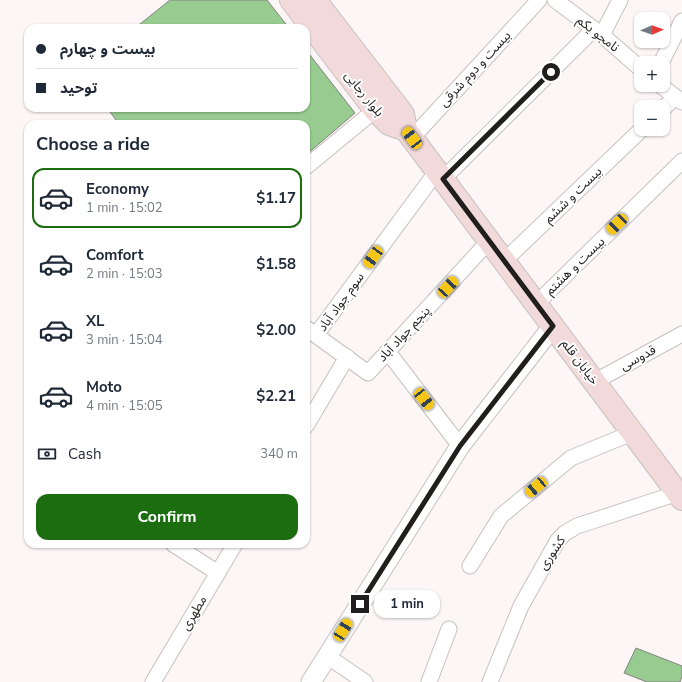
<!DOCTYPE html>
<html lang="en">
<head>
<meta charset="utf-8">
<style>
  :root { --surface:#fff; --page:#f2f2f3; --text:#1f2937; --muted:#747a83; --line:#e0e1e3; --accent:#1c6c10 }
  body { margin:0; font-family:"Nunito Sans","Noto Sans Arabic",sans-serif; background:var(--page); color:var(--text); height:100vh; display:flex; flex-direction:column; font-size:15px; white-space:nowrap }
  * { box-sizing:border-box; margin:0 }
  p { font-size:13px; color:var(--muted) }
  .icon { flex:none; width:22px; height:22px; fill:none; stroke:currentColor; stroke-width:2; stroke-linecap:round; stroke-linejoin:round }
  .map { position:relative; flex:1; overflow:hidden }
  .panel { position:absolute; left:24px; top:120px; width:286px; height:428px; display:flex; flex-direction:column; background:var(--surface); border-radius:12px; box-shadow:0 1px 3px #0004 }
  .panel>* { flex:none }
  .top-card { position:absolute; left:24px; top:24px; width:286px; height:88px; border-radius:12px; box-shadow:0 1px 3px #0004; display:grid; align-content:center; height:88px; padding:0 12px; background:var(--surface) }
  .needle { width:26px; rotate:88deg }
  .tools { position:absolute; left:634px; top:12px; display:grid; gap:8px }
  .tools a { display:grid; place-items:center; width:36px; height:36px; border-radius:8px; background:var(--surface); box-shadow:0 1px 3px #0004; font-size:20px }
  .end { position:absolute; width:18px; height:18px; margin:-9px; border:5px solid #211e1e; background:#fff; box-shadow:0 0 0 2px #fff }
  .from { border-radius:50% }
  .bubble { position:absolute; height:28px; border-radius:12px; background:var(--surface); box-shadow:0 1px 3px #0004; font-size:13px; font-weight:700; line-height:28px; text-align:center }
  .car { position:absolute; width:12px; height:24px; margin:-12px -6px; border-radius:5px; box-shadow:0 0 3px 1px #0007; background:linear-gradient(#f5c518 24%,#345 0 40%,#f5c518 0 76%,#345 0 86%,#f5c518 0) }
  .top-card b { display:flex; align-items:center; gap:14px; height:38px; font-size:15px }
  .top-card b+b { border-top:1px solid var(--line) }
  .top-card i { width:10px; height:10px; background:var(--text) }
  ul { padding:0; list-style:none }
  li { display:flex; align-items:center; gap:12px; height:60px; margin:0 8px 6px; padding:0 4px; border:2px solid transparent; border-radius:12px }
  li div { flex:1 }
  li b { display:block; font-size:15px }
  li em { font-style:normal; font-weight:700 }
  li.current { border-color:var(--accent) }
  li>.icon { width:36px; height:36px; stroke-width:1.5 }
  h2 { padding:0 12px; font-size:18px; line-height:48px }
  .pay { display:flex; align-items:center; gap:10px; height:44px; padding:0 12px; font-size:15px }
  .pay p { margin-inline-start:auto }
  .cta { display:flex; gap:8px; margin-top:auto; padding:8px 12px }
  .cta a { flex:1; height:46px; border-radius:12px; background:var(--accent); color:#fff; font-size:16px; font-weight:700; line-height:46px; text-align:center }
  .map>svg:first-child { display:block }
  .building { fill:#98cb90; stroke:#818581 }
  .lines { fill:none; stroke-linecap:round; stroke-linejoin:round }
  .minor-casing { stroke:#c7c1c0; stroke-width:17 }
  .tertiary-casing { stroke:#c7c1c0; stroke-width:21 }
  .secondary-casing { stroke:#c7c1c0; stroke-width:24 }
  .minor { stroke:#fff; stroke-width:15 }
  .tertiary { stroke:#fff; stroke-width:19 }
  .secondary { stroke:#f2dada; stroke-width:22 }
  .route { stroke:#211e1e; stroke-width:5 }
  .labels { text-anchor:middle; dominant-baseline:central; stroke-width:4; stroke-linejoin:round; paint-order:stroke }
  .street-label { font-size:13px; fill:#211e1e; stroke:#fff }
</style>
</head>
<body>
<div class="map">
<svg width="682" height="682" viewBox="0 0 682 682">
  <rect width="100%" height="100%" fill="#fdf6f6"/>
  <!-- building -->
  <g class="building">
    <path d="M170,0H267L289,28H135Z"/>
    <path d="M306,50L355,113L306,155V124H119L107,108H306Z"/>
    <path d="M636,648L682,666V676L680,682H647L624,673Z"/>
  </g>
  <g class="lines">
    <defs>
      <g id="minor">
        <path d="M555,0L602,35L641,69"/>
        <path d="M602,35L620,0"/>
        <path d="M661,63L682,21"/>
        <path d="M660,85L682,102"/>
        <path d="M663,109L675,97"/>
        <path d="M412,138L539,0"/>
        <path d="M306,167L375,110"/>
        <path d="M443,179L594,29"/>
        <path d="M504,261L642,129"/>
        <path d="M536,304L682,161"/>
        <path d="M306,328L368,373L489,241"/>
        <path d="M316,335L437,171"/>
        <path d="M388,352L460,446"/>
        <path d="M594,382L682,334"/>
        <path d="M306,426L347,357"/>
        <path d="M173,544L218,573"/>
        <path d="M470,566L501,516L571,458L632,433"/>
        <path d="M327,656L365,682"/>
        <path d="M153,682L235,544"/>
        <path d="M429,682L449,629"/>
        <path d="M490,682L521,606L558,540L565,533L577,526L678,493L682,491"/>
      </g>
      <path id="tertiary" d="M311,682L460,446L553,326"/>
      <g id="secondary">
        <path d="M291,0L375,110L389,124L406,130"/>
        <path d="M315,0L403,114L406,130L682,499"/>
      </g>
    </defs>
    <!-- minor casing -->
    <use href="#minor" class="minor-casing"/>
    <!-- tertiary casing -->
    <use href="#tertiary" class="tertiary-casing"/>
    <!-- secondary casing -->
    <use href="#secondary" class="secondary-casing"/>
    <!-- minor -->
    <use href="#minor" class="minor"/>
    <!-- tertiary -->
    <use href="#tertiary" class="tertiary"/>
    <!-- secondary -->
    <use href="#secondary" class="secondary"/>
  </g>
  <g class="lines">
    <!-- route -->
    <path class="route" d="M360,604L460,446L553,326L443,179L551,72"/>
  </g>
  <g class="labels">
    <!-- street labels -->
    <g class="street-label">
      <text transform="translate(598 34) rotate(38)">نامجو یکم</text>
      <text transform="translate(475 69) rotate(-47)">بیست و دوم شرقی</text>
      <text transform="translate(364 94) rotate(51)">بلوار رجایی</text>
      <text transform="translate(573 195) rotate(-44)">بیست و ششم</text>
      <text transform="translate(575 266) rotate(-44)">بیست و هشتم</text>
      <text transform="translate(341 302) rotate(-54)">سوم جواد آباد</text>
      <text transform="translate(404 334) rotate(-47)">پنجم جواد آباد</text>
      <text transform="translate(638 358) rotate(-28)">قدوسی</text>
      <text transform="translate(580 362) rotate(53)">خیابان قلم</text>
      <text transform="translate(552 553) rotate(-56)">کشوری</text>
      <text transform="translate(194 613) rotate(-59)">مطهری</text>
    </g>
  </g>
</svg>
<div class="tools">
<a><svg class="needle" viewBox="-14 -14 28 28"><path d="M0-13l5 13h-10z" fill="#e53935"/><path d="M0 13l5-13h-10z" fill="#747a83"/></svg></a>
<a>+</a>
<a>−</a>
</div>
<i class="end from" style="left:551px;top:72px"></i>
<i class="end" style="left:360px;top:604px"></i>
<div class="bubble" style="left:374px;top:590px;width:66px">1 min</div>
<i class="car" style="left:412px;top:138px;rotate:323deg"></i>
<i class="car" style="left:617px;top:224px;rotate:226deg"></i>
<i class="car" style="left:373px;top:257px;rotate:216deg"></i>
<i class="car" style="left:448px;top:287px;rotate:43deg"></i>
<i class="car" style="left:424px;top:399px;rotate:142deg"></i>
<i class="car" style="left:536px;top:487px;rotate:230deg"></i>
<i class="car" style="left:343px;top:630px;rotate:32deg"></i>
<div class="top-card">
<b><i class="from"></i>بیست و چهارم</b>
<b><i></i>توحید</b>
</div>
<section class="panel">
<h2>Choose a ride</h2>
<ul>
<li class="current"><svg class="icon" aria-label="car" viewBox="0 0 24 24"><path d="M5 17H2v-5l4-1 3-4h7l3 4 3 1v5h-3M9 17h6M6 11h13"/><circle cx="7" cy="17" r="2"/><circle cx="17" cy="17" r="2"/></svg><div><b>Economy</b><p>1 min · 15:02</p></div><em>$1.17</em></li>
<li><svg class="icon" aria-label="car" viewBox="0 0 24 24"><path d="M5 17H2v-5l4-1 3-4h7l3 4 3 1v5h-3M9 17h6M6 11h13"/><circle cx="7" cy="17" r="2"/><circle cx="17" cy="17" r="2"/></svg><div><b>Comfort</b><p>2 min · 15:03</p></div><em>$1.58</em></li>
<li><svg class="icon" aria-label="car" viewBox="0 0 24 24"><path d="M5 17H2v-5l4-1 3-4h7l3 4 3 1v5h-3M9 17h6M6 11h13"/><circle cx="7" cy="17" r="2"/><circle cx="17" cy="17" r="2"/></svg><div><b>XL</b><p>3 min · 15:04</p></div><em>$2.00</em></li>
<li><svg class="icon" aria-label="car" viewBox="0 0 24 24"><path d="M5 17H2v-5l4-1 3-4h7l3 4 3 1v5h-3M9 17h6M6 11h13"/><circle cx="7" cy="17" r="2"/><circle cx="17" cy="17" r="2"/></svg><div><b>Moto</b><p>4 min · 15:05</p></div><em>$2.21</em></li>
</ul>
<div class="pay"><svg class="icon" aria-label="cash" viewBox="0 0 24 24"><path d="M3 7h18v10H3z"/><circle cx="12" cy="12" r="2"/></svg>Cash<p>340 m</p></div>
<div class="cta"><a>Confirm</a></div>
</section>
</div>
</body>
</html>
